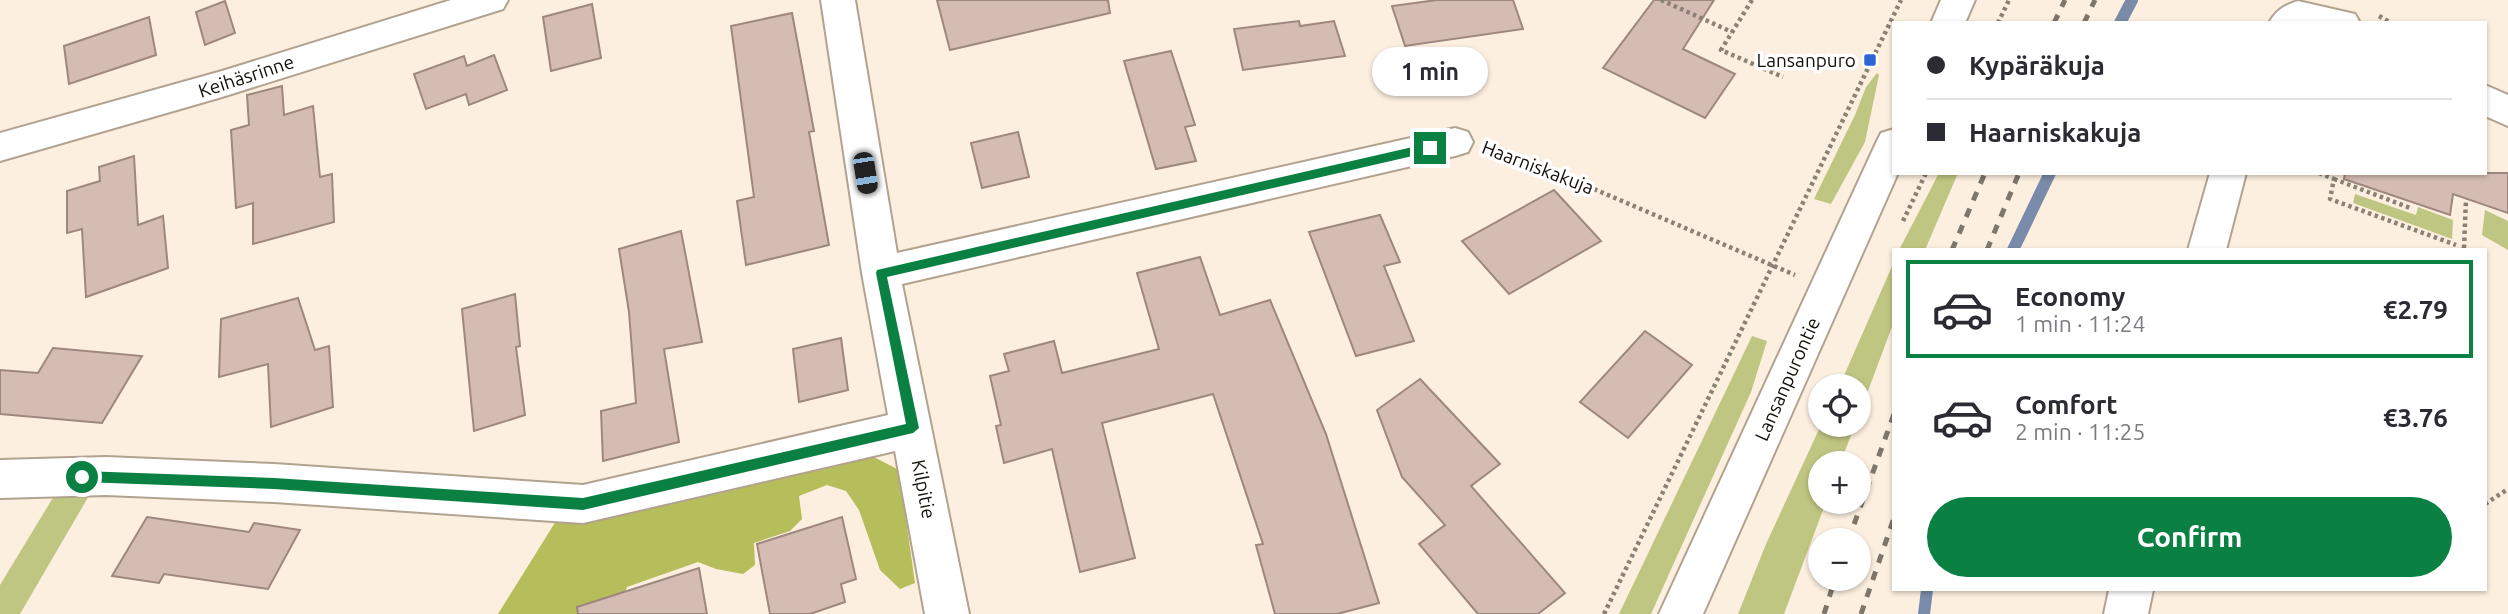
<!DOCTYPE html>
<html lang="en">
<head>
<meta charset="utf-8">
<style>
  :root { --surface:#fff; --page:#f7f7f7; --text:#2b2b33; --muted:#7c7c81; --line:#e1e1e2; --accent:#0b8043 }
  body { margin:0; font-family:Ubuntu,sans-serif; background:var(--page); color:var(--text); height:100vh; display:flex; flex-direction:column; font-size:26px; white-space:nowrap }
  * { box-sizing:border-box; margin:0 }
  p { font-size:23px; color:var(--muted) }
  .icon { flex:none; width:38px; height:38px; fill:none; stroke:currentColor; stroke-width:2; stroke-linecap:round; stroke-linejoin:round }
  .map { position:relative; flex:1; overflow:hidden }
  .side { position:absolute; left:1892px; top:248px; width:595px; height:343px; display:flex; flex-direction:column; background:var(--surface); border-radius:0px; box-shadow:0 2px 5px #0004 }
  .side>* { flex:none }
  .top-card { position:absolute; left:1892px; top:21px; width:595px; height:154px; border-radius:0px; box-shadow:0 2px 5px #0004; display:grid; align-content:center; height:154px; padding:0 35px; background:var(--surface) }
  .controls { position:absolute; left:1808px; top:374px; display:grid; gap:14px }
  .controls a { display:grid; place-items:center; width:63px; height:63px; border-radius:50%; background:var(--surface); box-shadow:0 2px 5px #0004; font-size:35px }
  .end { position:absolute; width:32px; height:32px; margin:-16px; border:9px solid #0b8043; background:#fff; box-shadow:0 0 0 4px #fff }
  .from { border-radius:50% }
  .bubble { position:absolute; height:49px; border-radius:24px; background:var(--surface); box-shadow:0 2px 5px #0004; font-size:23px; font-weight:600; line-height:49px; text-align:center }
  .car { position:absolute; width:21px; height:42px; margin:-21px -10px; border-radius:9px; box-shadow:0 0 5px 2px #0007; background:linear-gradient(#222 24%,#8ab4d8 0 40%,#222 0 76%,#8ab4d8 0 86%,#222 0) }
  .top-card b { display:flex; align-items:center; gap:24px; height:66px; font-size:26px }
  .top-card b+b { border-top:2px solid var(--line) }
  .top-card i { width:18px; height:18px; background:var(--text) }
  ul { padding:12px 0 0; list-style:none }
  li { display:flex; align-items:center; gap:21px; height:98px; margin:0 14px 10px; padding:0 21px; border:4px solid transparent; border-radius:0px }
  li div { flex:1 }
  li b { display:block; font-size:26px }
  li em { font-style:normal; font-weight:600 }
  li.selected { border-color:var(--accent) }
  li>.icon { width:63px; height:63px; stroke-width:1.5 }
  .cta { display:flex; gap:14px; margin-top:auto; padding:14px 35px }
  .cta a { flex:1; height:80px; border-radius:42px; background:var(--accent); color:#fff; font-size:28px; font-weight:600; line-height:80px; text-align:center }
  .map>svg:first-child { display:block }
  .green { fill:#bfc681 }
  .forest { fill:#b6bd5b }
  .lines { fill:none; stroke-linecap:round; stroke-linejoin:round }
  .stream { stroke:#7a8baa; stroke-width:12 }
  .building { fill:#d5bcb3; stroke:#9e877e; stroke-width:2 }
  .minor-casing { stroke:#b2a290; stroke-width:4 }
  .path { stroke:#8b8176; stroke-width:4.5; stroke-dasharray:3.5 3.5; stroke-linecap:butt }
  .minor { fill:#fff; fill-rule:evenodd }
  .rail { stroke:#7e756b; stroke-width:5; stroke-dasharray:9 9; stroke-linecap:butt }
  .route { fill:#0b8043 }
  .poi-dot { fill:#2d66d4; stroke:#fff; stroke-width:2.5 }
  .labels { text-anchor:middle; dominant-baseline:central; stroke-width:7; stroke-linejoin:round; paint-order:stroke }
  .poi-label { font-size:19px; fill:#140e08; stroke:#fff; text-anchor:end }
  .street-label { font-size:19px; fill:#140e08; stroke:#fff }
</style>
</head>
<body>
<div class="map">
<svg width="2508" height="614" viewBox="0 0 2508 614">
  <rect width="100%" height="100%" fill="#fcefdf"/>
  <!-- green -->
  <g class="green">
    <path d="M1877,73L1879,75L1865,142L1831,204L1814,199L1855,115L1866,87Z"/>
    <path d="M1939,173H1958L1925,250H1899Z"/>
    <path d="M2355,194L2416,215L2418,207L2453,220L2452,239L2353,203Z"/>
    <path d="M2485,210L2508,221V250L2482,235Z"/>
    <path d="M1893,264V324L1859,415L1858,387H1839Z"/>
    <path d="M1752,336L1767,341L1751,392L1651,614H1619Z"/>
    <path d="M1821,425H1855L1840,464H1820V502H1826L1784,614H1738L1766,544Z"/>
    <path d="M90,494L20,614H0V585L54,496Z"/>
  </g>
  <!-- forest -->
  <path class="forest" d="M868,454L899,470L915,583L900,589L880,570L859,510L846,491L827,485L799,496L802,519L790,531L754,543L755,565L743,574L716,569L698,562L627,587L618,614H498L556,521Z"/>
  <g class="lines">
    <!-- stream -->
    <g class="stream">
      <path d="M2120,23L2132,0"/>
      <path d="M2013,250L2050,173"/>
      <path d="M1924,614L1927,590"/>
    </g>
  </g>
  <!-- building -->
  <g class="building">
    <path d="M937,0H1108L1110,13L950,50Z"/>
    <path d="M1437,0H1513L1523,29L1405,46L1392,6Z"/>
    <path d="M1654,0H1714L1683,49L1735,74L1705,118L1603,68Z"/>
    <path d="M225,1L235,33L205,45L196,12Z"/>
    <path d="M592,4L601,58L551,71L543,17Z"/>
    <path d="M792,13L814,131L809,132L829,245L746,265L737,201L754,197L731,26Z"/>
    <path d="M149,17L156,55L69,84L64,46Z"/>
    <path d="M1299,21L1300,26L1334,21L1345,56L1243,70L1234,29Z"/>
    <path d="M1171,51L1195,125L1185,127L1196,161L1156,169L1124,61Z"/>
    <path d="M494,55L507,90L469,105L466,94L426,109L414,74L464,56L467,66Z"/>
    <path d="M282,86L284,115L313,106L320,177L332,174L334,222L253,244V203L236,208L231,130L249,125L247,95Z"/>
    <path d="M1018,132L1029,177L982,188L971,143Z"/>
    <path d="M134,156L138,225L163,216L168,268L86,297L82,229L67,233V191L100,181L99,167Z"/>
    <path d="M2345,173H2508V213L2453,194L2450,215L2344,179Z"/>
    <path d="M1554,190L1601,241L1509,294L1462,241Z"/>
    <path d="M1380,215L1400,262L1384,266L1414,341L1356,356L1309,232Z"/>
    <path d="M681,231L702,342L664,349L679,442L603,461L601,411L636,403L629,312L619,249Z"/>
    <path d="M1200,257L1220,315L1270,300L1326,434L1379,603L1337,614H1275L1256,545L1263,544L1213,394L1102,423L1135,558L1080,572L1052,449L1004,463L996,426L1001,425L990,376L1009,371L1004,354L1054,341L1062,373L1159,349L1137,273Z"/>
    <path d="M515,294L520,346L516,347L525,415L474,431L462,309Z"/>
    <path d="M298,298L315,350L329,346L333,407L271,427L268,364L219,377L221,319Z"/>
    <path d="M1645,331L1692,365L1628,438L1580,402Z"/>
    <path d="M841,338L848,390L799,402L793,349Z"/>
    <path d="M53,348L142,356L102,423L0,414V370L38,373Z"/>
    <path d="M1420,379L1500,464L1471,486L1565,593L1538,614H1478L1419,544L1445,525L1402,477L1377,410Z"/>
    <path d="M147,517L249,532L254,523L300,530L268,589L164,574L159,583L112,576Z"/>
    <path d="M842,517L856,579L841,584L845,602L810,614H770L757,544Z"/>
    <path d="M699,568L707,614H578L577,607Z"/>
  </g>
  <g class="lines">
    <defs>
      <g id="minor">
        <path d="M451,0H508L503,9L222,97L0,161V133L222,71Z"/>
        <path d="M821,0H855L897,253L1455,128L1468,132L1473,142L1468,152L1455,156L902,284L969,614H925L895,451L583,523L274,502L106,495L0,498V460L106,457L274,464L583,485L888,415L862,273Z"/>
        <path d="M1941,0H1975L1965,23H1931Z"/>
        <path d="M2298,1L2355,14L2360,23H2269C2276,10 2285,5 2298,1Z"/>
        <path d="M2485,85L2508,95V126L2485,116Z"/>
        <path d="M1894,129V173H1898L1703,614H1659L1876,143L1881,133Z"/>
        <path d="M2210,173H2246L2226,250H2188Z"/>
        <path d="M2109,590H2153L2148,614H2104Z"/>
      </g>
    </defs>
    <!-- minor casing -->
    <use href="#minor" class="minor-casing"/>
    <!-- path -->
    <g class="path">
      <path d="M1661,0L1732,32"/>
      <path d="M1752,0L1721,50L1783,77"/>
      <path d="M2379,16L2391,23"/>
      <path d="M1998,23L2009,0"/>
      <path d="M1491,145L1795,275"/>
      <path d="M2319,173L2334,179L2330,199L2456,245"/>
      <path d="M2334,179L2410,208"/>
      <path d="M1903,221L1926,173"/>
      <path d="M2464,248L2466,199"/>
      <path d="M2485,504L2508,489"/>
      <path d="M1604,614L1901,0"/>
    </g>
    <!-- minor -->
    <use href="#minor" class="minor"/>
    <!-- rail -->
    <g class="rail">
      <path d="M2054,23L2065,0"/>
      <path d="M2084,23L2095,0"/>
      <path d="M1952,250L1985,173"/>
      <path d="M1987,250L2019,173"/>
      <path d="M1848,541L1894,414"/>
      <path d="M1824,614L1835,579"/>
      <path d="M1861,614L1894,518"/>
    </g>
  </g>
  <!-- route -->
  <path class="route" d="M1430,143L1435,148L1430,152L887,277L919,428L913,433L583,510L274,489L82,482L76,477L82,471L274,478L583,498L906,424L876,273L877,270Z"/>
  <!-- markers -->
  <rect class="poi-dot" x="1863" y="53" width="14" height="14" rx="3.5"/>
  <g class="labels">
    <!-- poi labels -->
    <g class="poi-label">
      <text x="1856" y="60">Lansanpuro</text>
    </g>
    <!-- street labels -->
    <g class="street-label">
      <text transform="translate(246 76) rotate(-18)">Keihäsrinne</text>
      <text transform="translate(1538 167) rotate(21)">Haarniskakuja</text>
      <text transform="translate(1787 379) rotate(-66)">Lansanpurontie</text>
      <text transform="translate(924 489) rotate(79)">Kilpitie</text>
    </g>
  </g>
</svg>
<div class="controls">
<a><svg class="icon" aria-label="locate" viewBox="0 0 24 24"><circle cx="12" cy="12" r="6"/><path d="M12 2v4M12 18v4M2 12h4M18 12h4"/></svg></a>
<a>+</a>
<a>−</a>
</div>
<i class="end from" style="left:82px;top:477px"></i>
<i class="end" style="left:1430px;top:148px"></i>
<div class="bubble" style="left:1372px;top:47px;width:116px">1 min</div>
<i class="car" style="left:865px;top:173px;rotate:171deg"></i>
<div class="top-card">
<b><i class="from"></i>Kypäräkuja</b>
<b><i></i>Haarniskakuja</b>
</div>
<section class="side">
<ul>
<li class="selected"><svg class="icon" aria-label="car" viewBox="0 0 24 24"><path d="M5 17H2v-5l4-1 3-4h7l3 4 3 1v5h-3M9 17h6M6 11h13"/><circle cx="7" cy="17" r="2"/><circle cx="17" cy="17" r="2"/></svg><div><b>Economy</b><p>1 min · 11:24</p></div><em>€2.79</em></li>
<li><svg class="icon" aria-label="car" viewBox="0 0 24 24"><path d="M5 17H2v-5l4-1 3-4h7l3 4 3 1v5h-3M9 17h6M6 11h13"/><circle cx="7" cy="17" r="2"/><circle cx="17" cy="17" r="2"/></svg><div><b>Comfort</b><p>2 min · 11:25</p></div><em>€3.76</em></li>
</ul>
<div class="cta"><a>Confirm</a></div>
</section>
</div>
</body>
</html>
